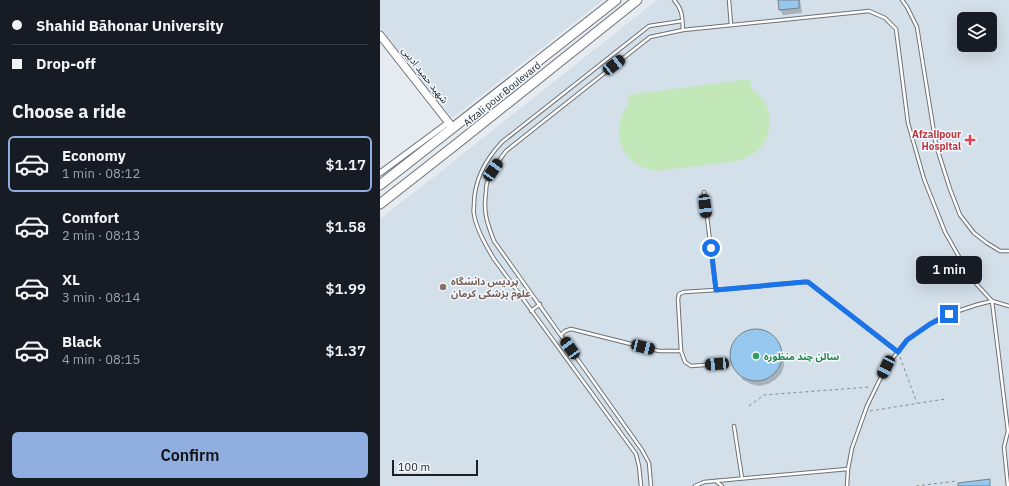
<!DOCTYPE html>
<html lang="en">
<head>
<meta charset="utf-8">
<style>
  :root { --surface:#171b24; --page:#242831; --text:#f1f3f6; --muted:#9ea1a6; --line:#363941; --accent:#91aee0 }
  body { margin:0; font-family:"IBM Plex Sans","Noto Sans Arabic",sans-serif; background:var(--page); color:var(--text); height:100vh; display:flex; flex-direction:column; font-size:15px; white-space:nowrap }
  * { box-sizing:border-box; margin:0 }
  p { font-size:13px; color:var(--muted) }
  .icon { flex:none; width:22px; height:22px; fill:none; stroke:currentColor; stroke-width:2; stroke-linecap:round; stroke-linejoin:round }
  .map { position:relative; flex:1; overflow:hidden }
  .drawer { display:flex; flex-direction:column; background:var(--surface); width:380px }
  .drawer>* { flex:none }
  .guide { display:grid; align-content:center; height:88px; padding:0 12px; background:var(--surface) }
  .fabs { position:absolute; left:577px; top:12px; display:grid; gap:8px }
  .fabs a { display:grid; place-items:center; width:40px; height:40px; border-radius:6px; background:var(--surface); box-shadow:0 4px 16px #0002; font-size:20px }
  .scale { position:absolute; left:12px; bottom:10px; width:86px; box-sizing:border-box; padding-left:4px; border:2px solid #1e2021; border-top:0; font-size:11px; line-height:14px; white-space:nowrap; color:#1e2021; -webkit-text-stroke:3px #f2f8fd; paint-order:stroke }
  .end { position:absolute; width:18px; height:18px; margin:-9px; border:5px solid #1a73e8; background:#fff; box-shadow:0 0 0 2px #fff }
  .from { border-radius:50% }
  .bubble { position:absolute; height:28px; border-radius:6px; background:var(--surface); box-shadow:0 4px 16px #0002; font-size:13px; font-weight:600; line-height:28px; text-align:center }
  .car { position:absolute; width:12px; height:24px; margin:-12px -6px; border-radius:5px; box-shadow:0 0 3px 1px #0007; background:linear-gradient(#222 24%,#8ab4d8 0 40%,#222 0 76%,#8ab4d8 0 86%,#222 0) }
  .guide b { display:flex; align-items:center; gap:14px; height:38px; font-size:15px }
  .guide b+b { border-top:1px solid var(--line) }
  .guide i { width:10px; height:10px; background:var(--text) }
  ul { padding:0; list-style:none }
  li { display:flex; align-items:center; gap:12px; height:56px; margin:0 8px 6px; padding:0 4px; border:2px solid transparent; border-radius:6px }
  li div { flex:1 }
  li b { display:block; font-size:15px }
  li em { font-style:normal; font-weight:600 }
  li.current { border-color:var(--accent) }
  li>.icon { width:36px; height:36px; stroke-width:1.5 }
  h2 { padding:0 12px; font-size:18px; line-height:48px }
  .cta { display:flex; gap:8px; margin-top:auto; padding:8px 12px }
  .cta a { flex:1; height:46px; border-radius:6px; background:var(--accent); color:#111; font-size:16px; font-weight:600; line-height:46px; text-align:center }
  main { display:flex; flex:1; min-height:0 }
  .map>svg:first-child { display:block }
  .built { fill:#d3dfe9; fill-rule:evenodd }
  .green { fill:#c2e7b8 }
  .shadow { fill:#0003 }
  .building { fill:#96c7ef; stroke:#7a8084 }
  .lines { fill:none; stroke-linecap:round; stroke-linejoin:round }
  .lane-casing { stroke:#6d7276; stroke-width:4.5 }
  .street-casing { stroke:#6d7276; stroke-width:7 }
  .secondary-casing { stroke:#6d7276; stroke-width:9 }
  .highway-casing { stroke:#6d7276; stroke-width:11 }
  .path { stroke:#888c8f; stroke-width:1; stroke-dasharray:3 3; stroke-linecap:butt }
  .lane { stroke:#fff; stroke-width:2.5 }
  .street { stroke:#fff; stroke-width:5 }
  .secondary { stroke:#fff; stroke-width:7 }
  .highway { stroke:#fff; stroke-width:9 }
  .route { stroke:#1a73e8; stroke-width:5 }
  .health-dot { fill:#e0444e; stroke:#f2f8fd; stroke-width:1.5 }
  .education-dot { fill:#8d6e63; stroke:#f2f8fd; stroke-width:1.5 }
  .leisure-dot { fill:#2e9e5b; stroke:#f2f8fd; stroke-width:1.5 }
  .labels { text-anchor:middle; dominant-baseline:central; stroke-width:3; stroke-linejoin:round; paint-order:stroke }
  .street-label { font-size:10px; fill:#1e2021; stroke:#f2f8fd }
  .health-label { font-size:10px; font-weight:bold; fill:#be3a42; stroke:#f2f8fd; text-anchor:end }
  .education-label { font-size:10px; font-weight:bold; fill:#785e54; stroke:#f2f8fd; text-anchor:start }
  .leisure-label { font-size:10px; font-weight:bold; fill:#27864d; stroke:#f2f8fd; text-anchor:start }
</style>
</head>
<body>
<main>
<section class="drawer">
<div class="guide">
<b><i class="from"></i>Shahid Bāhonar University</b>
<b><i></i>Drop-off</b>
</div>
<h2>Choose a ride</h2>
<ul>
<li class="current"><svg class="icon" aria-label="car" viewBox="0 0 24 24"><path d="M5 17H2v-5l4-1 3-4h7l3 4 3 1v5h-3M9 17h6M6 11h13"/><circle cx="7" cy="17" r="2"/><circle cx="17" cy="17" r="2"/></svg><div><b>Economy</b><p>1 min · 08:12</p></div><em>$1.17</em></li>
<li><svg class="icon" aria-label="car" viewBox="0 0 24 24"><path d="M5 17H2v-5l4-1 3-4h7l3 4 3 1v5h-3M9 17h6M6 11h13"/><circle cx="7" cy="17" r="2"/><circle cx="17" cy="17" r="2"/></svg><div><b>Comfort</b><p>2 min · 08:13</p></div><em>$1.58</em></li>
<li><svg class="icon" aria-label="car" viewBox="0 0 24 24"><path d="M5 17H2v-5l4-1 3-4h7l3 4 3 1v5h-3M9 17h6M6 11h13"/><circle cx="7" cy="17" r="2"/><circle cx="17" cy="17" r="2"/></svg><div><b>XL</b><p>3 min · 08:14</p></div><em>$1.99</em></li>
<li><svg class="icon" aria-label="car" viewBox="0 0 24 24"><path d="M5 17H2v-5l4-1 3-4h7l3 4 3 1v5h-3M9 17h6M6 11h13"/><circle cx="7" cy="17" r="2"/><circle cx="17" cy="17" r="2"/></svg><div><b>Black</b><p>4 min · 08:15</p></div><em>$1.37</em></li>
</ul>
<div class="cta"><a>Confirm</a></div>
</section>
<div class="map">
<svg width="629" height="486" viewBox="0 0 629 486">
  <rect width="100%" height="100%" fill="#e5ebf0"/>
  <!-- built -->
  <g class="built">
    <path d="M0,0H223L72,118L0,27Z"/>
    <path d="M277,0H629V486H0V219L50,180ZM584,19H610V45H584Z"/>
  </g>
  <!-- green -->
  <path class="green" d="M370,79L371,88C402,110 393,154 356,161L277,171C242,167 227,131 249,104L248,95Z"/>
  <!-- shadow -->
  <g class="shadow">
    <path d="M399,0H420L422,13L403,15L400,10Z"/>
    <path d="M371,330H379L386,332L393,337L401,349L404,357V366L401,374L395,380L388,384L379,386L371,384L363,380L358,373L352,360L351,352L353,345L358,338L364,333Z"/>
  </g>
  <!-- building -->
  <g class="building">
    <path d="M398,0H419V8L399,10Z"/>
    <circle cx="376" cy="355" r="26"/>
    <path d="M610,479V486H578V483Z"/>
  </g>
  <g class="lines">
    <defs>
      <g id="lane">
        <path d="M294,0C303,10 302,17 303,30L489,11L505,18L516,29L528,123L544,179L565,232L591,278L612,301L629,306"/>
        <path d="M349,0L351,25"/>
        <path d="M522,0L527,7L537,27L556,145L570,189L580,215L594,233L607,243L620,251H629"/>
        <path d="M324,192L336,290"/>
        <path d="M151,311L160,304"/>
        <path d="M181,335L185,331L191,329L279,351H301"/>
        <path d="M337,364L311,366L305,362L301,351L298,299L299,294L304,292L336,290L425,282H428L518,352"/>
        <path d="M354,426L362,478"/>
        <path d="M336,481L342,486"/>
        <path d="M261,486L259,466L256,454L114,259C106,246 96,229 94,214C93,211 94,208 94,205C94,181 106,159 122,142L269,26L302,21"/>
        <path d="M271,486L269,463L262,450L114,241C107,223 103,212 106,192C106,189 106,186 107,183C110,171 119,161 126,151L270,37L303,30"/>
        <path d="M315,486L324,482L468,469"/>
        <path d="M467,486L468,469L472,448L487,406L506,367L527,340L550,324L569,314L596,305L612,301L628,431L624,447L628,486"/>
      </g>
      <path id="street" d="M0,173L69,122"/>
      <path id="secondary" d="M0,35L73,128"/>
      <g id="highway">
        <path d="M0,185L236,0"/>
        <path d="M0,204L74,146L257,0"/>
      </g>
    </defs>
    <!-- lane casing -->
    <use href="#lane" class="lane-casing"/>
    <!-- street casing -->
    <use href="#street" class="street-casing"/>
    <!-- secondary casing -->
    <use href="#secondary" class="secondary-casing"/>
    <!-- highway casing -->
    <use href="#highway" class="highway-casing"/>
    <!-- path -->
    <g class="path">
      <path d="M520,357L537,403"/>
      <path d="M369,406L384,395L490,387"/>
      <path d="M490,411L565,399"/>
      <path d="M536,486L577,481"/>
    </g>
    <!-- lane -->
    <use href="#lane" class="lane"/>
    <!-- street -->
    <use href="#street" class="street"/>
    <!-- secondary -->
    <use href="#secondary" class="secondary"/>
    <!-- highway -->
    <use href="#highway" class="highway"/>
  </g>
  <g class="lines">
    <!-- route -->
    <path class="route" d="M331,248L336,290L424,282H428L518,352L527,340L550,324L569,314"/>
  </g>
  <!-- markers -->
  <path class="health-dot" d="M588 134h4v4h4v4h-4v4h-4v-4h-4v-4h4z"/>
  <circle class="education-dot" cx="63" cy="287" r="4"/>
  <circle class="leisure-dot" cx="376" cy="356" r="4"/>
  <g class="labels">
    <!-- street labels -->
    <g class="street-label">
      <text transform="translate(45 75) rotate(52)">شهید حمید ادیبی</text>
      <text transform="translate(122 94) rotate(-39)">Afzali pour Boulevard</text>
    </g>
    <!-- health labels -->
    <g class="health-label">
      <text x="581" y="134">Afzalipour<tspan x="581" dy="12">Hospital</tspan></text>
    </g>
    <!-- education labels -->
    <g class="education-label">
      <text x="71" y="281">پردیس دانشگاه<tspan x="71" dy="12">علوم پزشکی کرمان</tspan></text>
    </g>
    <!-- leisure labels -->
    <g class="leisure-label">
      <text x="384" y="356">سالن چند منظوره</text>
    </g>
  </g>
</svg>
<div class="fabs">
<a><svg class="icon" aria-label="layers" viewBox="0 0 24 24"><path d="M12 4l9 5-9 5-9-5zM3 14l9 5 9-5"/></svg></a>
</div>
<div class="scale">100 m</div>
<i class="end from" style="left:331px;top:248px"></i>
<i class="end" style="left:569px;top:314px"></i>
<div class="bubble" style="left:536px;top:256px;width:66px">1 min</div>
<i class="car" style="left:234px;top:65px;rotate:52deg"></i>
<i class="car" style="left:113px;top:170px;rotate:35deg"></i>
<i class="car" style="left:325px;top:206px;rotate:173deg"></i>
<i class="car" style="left:263px;top:347px;rotate:104deg"></i>
<i class="car" style="left:190px;top:348px;rotate:325deg"></i>
<i class="car" style="left:337px;top:364px;rotate:266deg"></i>
<i class="car" style="left:506px;top:367px;rotate:206deg"></i>
</div>
</main>
</body>
</html>
